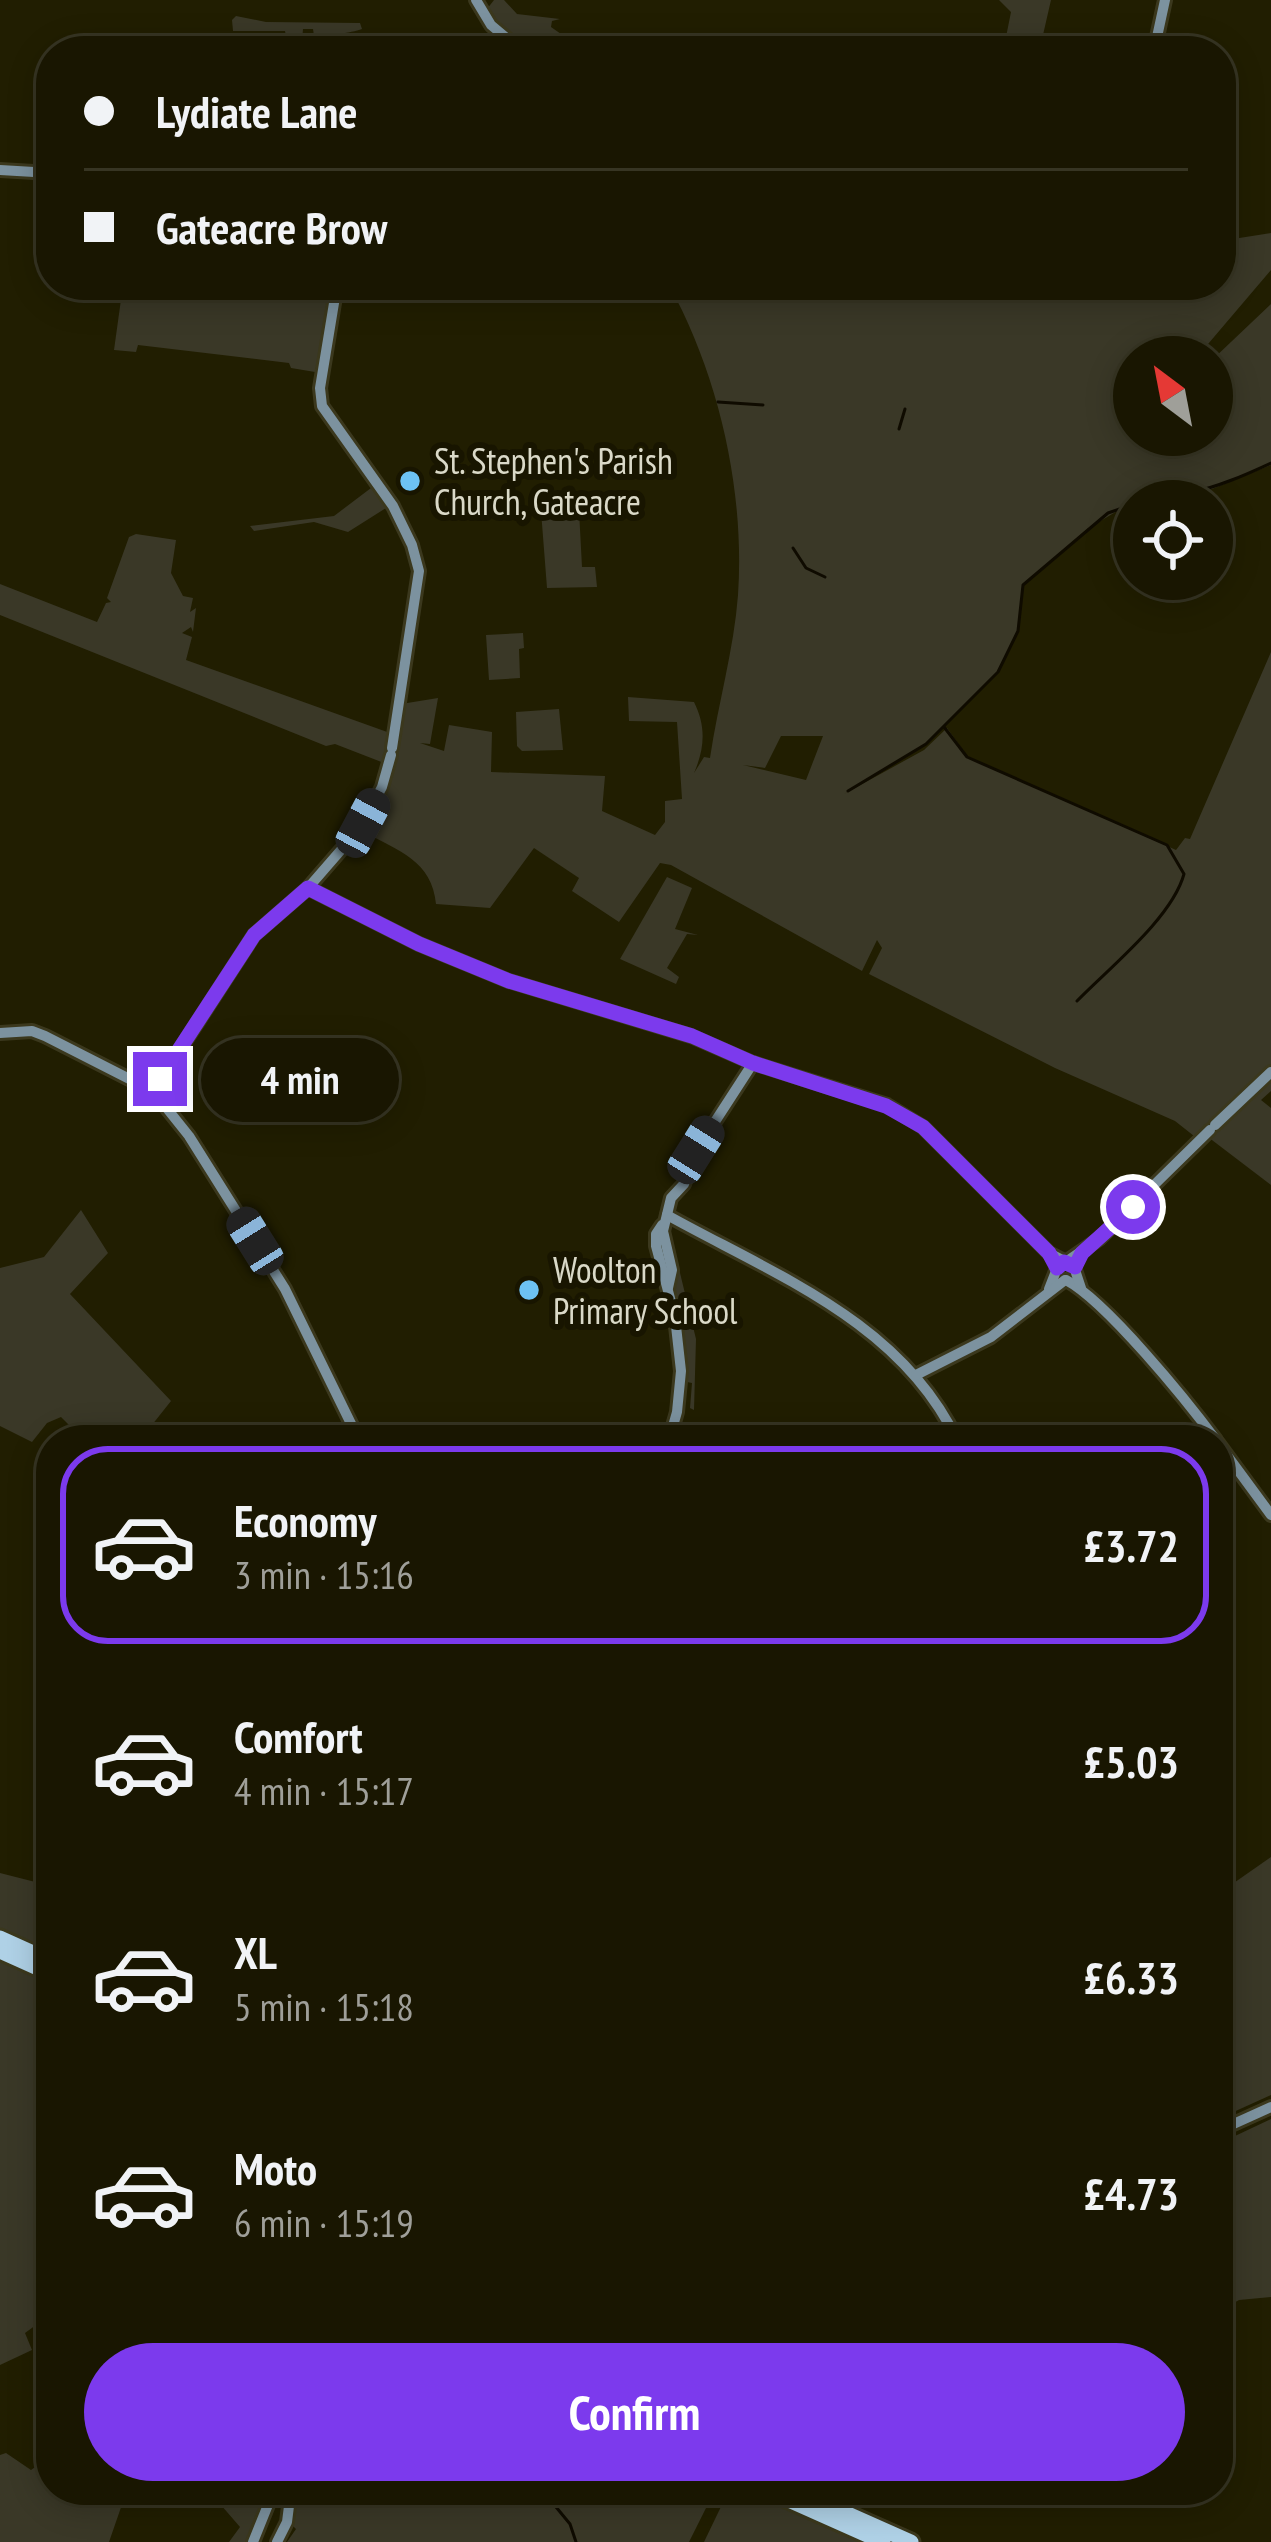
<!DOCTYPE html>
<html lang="en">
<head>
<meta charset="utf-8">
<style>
  :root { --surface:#191601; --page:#221f0b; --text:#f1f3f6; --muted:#9f9f99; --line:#373523; --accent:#7c3aed }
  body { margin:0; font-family:"PT Sans Narrow",sans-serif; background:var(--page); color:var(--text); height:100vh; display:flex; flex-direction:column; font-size:45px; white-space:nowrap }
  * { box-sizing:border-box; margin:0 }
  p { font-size:39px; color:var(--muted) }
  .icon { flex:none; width:66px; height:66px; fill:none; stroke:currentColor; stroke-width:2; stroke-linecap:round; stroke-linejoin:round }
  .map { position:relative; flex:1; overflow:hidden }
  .sheet { position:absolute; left:36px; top:1425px; width:1197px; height:1080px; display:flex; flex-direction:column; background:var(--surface); border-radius:48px; box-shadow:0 6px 30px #0003,0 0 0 3px var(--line) }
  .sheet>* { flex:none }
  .guide { position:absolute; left:36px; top:36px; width:1200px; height:264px; border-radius:48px; box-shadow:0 6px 30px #0003,0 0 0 3px var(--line); display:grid; align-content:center; height:264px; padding:0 48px; background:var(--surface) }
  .needle { width:78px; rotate:328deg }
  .controls { position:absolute; left:1113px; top:336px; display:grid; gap:24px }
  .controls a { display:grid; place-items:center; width:120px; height:120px; border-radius:50%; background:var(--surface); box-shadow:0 6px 30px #0003,0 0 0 3px var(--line); font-size:60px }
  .end { position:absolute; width:54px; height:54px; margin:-27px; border:15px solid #7c3aed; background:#fff; box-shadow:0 0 0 6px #fff }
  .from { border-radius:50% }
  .bubble { position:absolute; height:84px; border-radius:42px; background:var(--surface); box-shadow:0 6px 30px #0003,0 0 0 3px var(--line); font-size:39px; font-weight:700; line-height:84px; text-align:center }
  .car { position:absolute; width:36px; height:72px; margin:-36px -18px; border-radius:15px; box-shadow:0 0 9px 3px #0007; background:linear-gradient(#222 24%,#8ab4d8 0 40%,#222 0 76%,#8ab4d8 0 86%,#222 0) }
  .guide b { display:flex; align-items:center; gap:42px; height:114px; font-size:45px }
  .guide b+b { border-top:3px solid var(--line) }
  .guide i { width:30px; height:30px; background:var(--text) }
  ul { padding:21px 0 0; list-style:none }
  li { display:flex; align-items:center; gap:36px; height:198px; margin:0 24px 18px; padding:0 24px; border:6px solid transparent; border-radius:48px }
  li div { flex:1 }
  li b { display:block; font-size:45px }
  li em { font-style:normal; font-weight:700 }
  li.active { border-color:var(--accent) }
  li>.icon { width:108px; height:108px; stroke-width:1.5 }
  .primary-button { display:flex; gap:24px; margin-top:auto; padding:24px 48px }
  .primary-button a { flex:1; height:138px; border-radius:72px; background:var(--accent); color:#fff; font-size:48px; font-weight:700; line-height:138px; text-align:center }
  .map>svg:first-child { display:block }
  .green { fill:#3a3827; fill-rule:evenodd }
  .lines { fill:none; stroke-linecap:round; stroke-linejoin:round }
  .stream { stroke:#0f0b00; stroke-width:3 }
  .secondary-casing { stroke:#3b381d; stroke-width:16 }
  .highway-casing { stroke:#3b381d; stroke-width:21 }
  .secondary { stroke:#7c929f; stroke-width:10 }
  .highway { stroke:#afd1e6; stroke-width:15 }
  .route { stroke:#7c3aed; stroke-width:15 }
  .poi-dot { fill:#6dc2f3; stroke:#181500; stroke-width:4.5 }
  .labels { text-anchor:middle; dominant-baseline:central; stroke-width:12; stroke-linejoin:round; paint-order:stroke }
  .poi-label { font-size:36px; fill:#dad9c8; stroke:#181500; text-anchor:start }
</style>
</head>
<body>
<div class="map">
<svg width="1271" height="2542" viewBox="0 0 1271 2542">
  <rect width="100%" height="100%" fill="#211e01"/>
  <!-- green -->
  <g class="green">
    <path d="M494,0H504L517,14L560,19L552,21L551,27L561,34L553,44L561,46L563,40L583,51H529L497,24L487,9Z"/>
    <path d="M999,0H1051L1040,48L1035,42L1026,45V42L1006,37L1011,12Z"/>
    <path d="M236,16L266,22L360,23L362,29C351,33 326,36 314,36L313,29H303L302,42L286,36L285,31H233L232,20Z"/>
    <path d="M1271,233V270L1197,357H1134V435H1212V360L1271,304V465L1212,489L1134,501L1087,529L1023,585L1017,634L996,673L926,744L844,794L924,750L947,728L968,757L1176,850L1185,838L1190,839L1271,652V1065L1194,1136L1175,1121L1055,1068L869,974L882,948L877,940L862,971L671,865L660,863L619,922L572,891L579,878L534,848L490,908L436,904C432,861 399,851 364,832L384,781L401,704L438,698L430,744L420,743L444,751L449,725L492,732L491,772L605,776L602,811L655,835L665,822V801L682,799L677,722L629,721L628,697L694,702C706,726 705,748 694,773L704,757L710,758C718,704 734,649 738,595C745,491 719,376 669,285H1221V237L1233,239ZM781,736H823L806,780L743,765L765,768Z"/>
    <path d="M123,285H334L315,372L291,368L289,363L138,345L136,352L114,350Z"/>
    <path d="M371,488L386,508L348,532L314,522L254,531L250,526L334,516Z"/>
    <path d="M579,510L582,567H595L597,587L547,588L541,511Z"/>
    <path d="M136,534L176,540L171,573L183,596L193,598L190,612L196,608L193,632L191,627L182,633L192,637L186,660L390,733L384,763L335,744L326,746L0,615V584L97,622L106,603L111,602L107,598L129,537Z"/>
    <path d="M523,633L524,648L519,649L520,678L489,680L486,635Z"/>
    <path d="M559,709L563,750L522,751L517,746L516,712Z"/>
    <path d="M667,877L692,888L675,929L698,935L687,934L667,968L679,977L676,984L620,959Z"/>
    <path d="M1271,1078V1091L1261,1100L1271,1108V1185L1208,1137Z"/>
    <path d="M81,1210L108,1253L70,1294L171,1401L140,1440H84L61,1417L47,1423L32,1442L0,1426V1268L44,1257Z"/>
    <path d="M674,1248L696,1339L694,1410L690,1408L692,1383L682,1381L671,1288L673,1280L678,1277Z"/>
    <path d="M1271,1857V2095L1218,2119V1894Z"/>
    <path d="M0,1873L51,1886V1957L0,1935Z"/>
    <path d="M0,1960L51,1982V2314L25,2333L32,2350L0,2365Z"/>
    <path d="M1271,2119V2297L1239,2300L1218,2312V2144Z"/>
    <path d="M6,2453L31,2470L51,2456V2490H127L109,2542H0V2455Z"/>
    <path d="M208,2490H244L270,2499L250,2542H229L240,2527Z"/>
    <path d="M295,2490H715L689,2542H287L296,2529L291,2524Z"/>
    <path d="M729,2490H759L875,2542H704Z"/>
  </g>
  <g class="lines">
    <!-- stream -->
    <g class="stream">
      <path d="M718,402L763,405"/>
      <path d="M899,429L905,409"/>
      <path d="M1142,501C1158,494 1173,497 1189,493C1218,487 1245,475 1271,463"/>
      <path d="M793,548L806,568L825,577"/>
      <path d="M944,727L967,757L1167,845L1184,874C1172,918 1109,968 1077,1001"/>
      <path d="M848,791L926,744L998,672L1018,631L1023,585L1108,513L1134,504"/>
      <path d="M542,2490L570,2524L576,2542"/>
    </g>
    <defs>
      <g id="secondary">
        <path d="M476,0L491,25L522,51"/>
        <path d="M1154,51L1165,0"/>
        <path d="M0,170L51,173"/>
        <path d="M337,285L320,388L322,406L393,506L412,545L419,571L392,748"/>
        <path d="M308,888L419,944L509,981L691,1036L753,1063L887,1105L923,1127L1049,1253L1064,1261"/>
        <path d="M0,1033L32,1031L45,1036L153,1091"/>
        <path d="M153,1091L254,935L308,888L361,827L382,787L391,755"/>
        <path d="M153,1091L189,1136L285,1289L359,1440"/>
        <path d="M1215,1125L1271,1072"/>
        <path d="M667,1215C775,1275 901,1322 957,1440"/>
        <path d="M662,1225L656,1234V1246L675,1317L681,1371L677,1412L669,1440"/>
        <path d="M1067,1261L1099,1239L1210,1130"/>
        <path d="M1066,1280C1106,1301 1187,1401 1216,1440"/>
        <path d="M668,1288L672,1270L663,1231L671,1198L684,1184L696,1151L753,1063"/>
        <path d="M1049,1289L1058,1266L1064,1261L1074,1267L1081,1288"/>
        <path d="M916,1375L991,1337L1065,1280"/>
        <path d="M1218,1443L1271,1515"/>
        <path d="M1218,2131L1271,2107"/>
        <path d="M253,2542L274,2490"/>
        <path d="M277,2542L287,2522L291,2490"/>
      </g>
      <g id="highway">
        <path d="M0,1938L51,1961"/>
        <path d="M0,1951L51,1974"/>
        <path d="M766,2490L883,2542"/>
        <path d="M794,2490L911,2542"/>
      </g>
    </defs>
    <!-- secondary casing -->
    <use href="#secondary" class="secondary-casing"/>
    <!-- highway casing -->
    <use href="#highway" class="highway-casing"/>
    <!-- secondary -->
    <use href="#secondary" class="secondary"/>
    <!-- highway -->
    <use href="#highway" class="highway"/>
  </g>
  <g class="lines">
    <!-- route -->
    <path class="route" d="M160,1079L254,935L308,888L419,944L509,981L692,1036L753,1063L886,1106L923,1127L1049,1253L1057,1268L1064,1262L1075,1267L1082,1253L1133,1207"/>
  </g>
  <!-- markers -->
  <g class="poi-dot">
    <circle cx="410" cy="481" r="12"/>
    <circle cx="529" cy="1290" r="12"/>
  </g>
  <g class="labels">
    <!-- poi labels -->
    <g class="poi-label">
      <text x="434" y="460">St. Stephen's Parish<tspan x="434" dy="41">Church, Gateacre</tspan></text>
      <text x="553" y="1269">Woolton<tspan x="553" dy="41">Primary School</tspan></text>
    </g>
  </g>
</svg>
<div class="controls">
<a><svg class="needle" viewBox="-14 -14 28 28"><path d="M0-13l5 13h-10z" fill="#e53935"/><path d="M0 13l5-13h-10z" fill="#9f9f99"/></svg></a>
<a><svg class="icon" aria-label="locate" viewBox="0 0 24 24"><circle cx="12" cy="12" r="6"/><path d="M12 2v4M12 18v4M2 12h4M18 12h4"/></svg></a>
</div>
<i class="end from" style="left:1133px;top:1207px"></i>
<i class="end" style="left:160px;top:1079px"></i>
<div class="bubble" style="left:201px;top:1038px;width:198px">4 min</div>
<i class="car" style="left:363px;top:823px;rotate:28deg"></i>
<i class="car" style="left:696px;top:1150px;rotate:32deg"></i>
<i class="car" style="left:255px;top:1241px;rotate:328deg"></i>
<div class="guide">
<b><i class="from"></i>Lydiate Lane</b>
<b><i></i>Gateacre Brow</b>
</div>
<section class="sheet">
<ul>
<li class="active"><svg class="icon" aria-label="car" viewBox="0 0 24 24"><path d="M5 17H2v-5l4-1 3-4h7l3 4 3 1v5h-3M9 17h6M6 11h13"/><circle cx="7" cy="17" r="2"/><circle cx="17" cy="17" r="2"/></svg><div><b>Economy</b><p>3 min · 15:16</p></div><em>£3.72</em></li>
<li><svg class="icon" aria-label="car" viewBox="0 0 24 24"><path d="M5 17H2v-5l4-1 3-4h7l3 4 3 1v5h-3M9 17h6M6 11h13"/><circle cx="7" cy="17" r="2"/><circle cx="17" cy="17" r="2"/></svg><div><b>Comfort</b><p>4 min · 15:17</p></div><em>£5.03</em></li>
<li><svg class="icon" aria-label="car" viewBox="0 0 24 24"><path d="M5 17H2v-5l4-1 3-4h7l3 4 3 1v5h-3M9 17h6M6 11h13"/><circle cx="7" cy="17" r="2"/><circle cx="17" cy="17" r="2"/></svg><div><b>XL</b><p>5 min · 15:18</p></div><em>£6.33</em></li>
<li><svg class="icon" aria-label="car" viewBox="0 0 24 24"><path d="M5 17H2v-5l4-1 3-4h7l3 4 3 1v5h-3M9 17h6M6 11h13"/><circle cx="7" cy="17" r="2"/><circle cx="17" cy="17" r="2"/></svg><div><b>Moto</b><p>6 min · 15:19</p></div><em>£4.73</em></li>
</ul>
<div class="primary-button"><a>Confirm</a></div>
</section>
</div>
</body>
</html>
